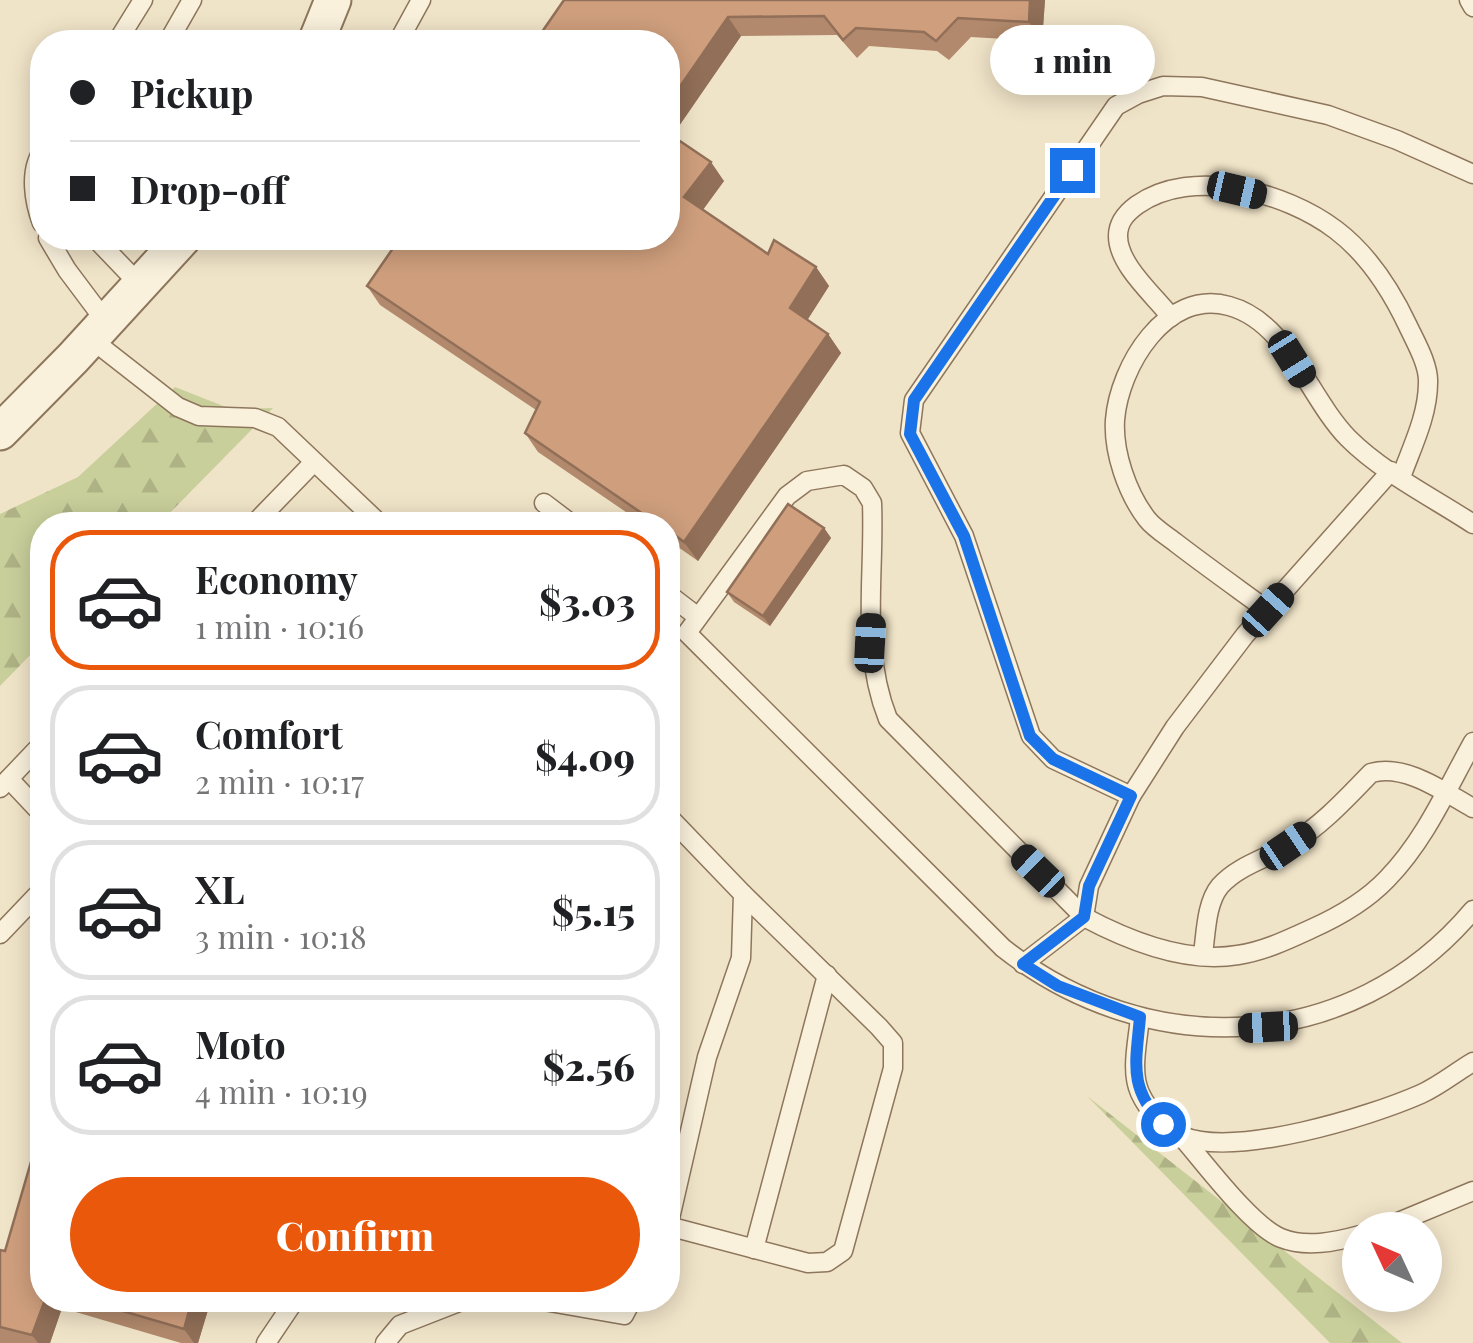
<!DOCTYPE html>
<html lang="en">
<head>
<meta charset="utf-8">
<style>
  :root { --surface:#fff; --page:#f6f6f6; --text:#202124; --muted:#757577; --line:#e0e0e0; --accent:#ea580c }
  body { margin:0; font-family:"Playfair Display",serif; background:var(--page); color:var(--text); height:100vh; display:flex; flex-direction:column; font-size:38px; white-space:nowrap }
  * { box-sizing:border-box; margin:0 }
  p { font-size:32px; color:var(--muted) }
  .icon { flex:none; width:55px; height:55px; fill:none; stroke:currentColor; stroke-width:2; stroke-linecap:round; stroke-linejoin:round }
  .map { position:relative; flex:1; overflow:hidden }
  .details { position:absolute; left:30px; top:512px; width:650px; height:800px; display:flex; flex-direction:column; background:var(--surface); border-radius:40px; box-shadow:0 5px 25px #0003 }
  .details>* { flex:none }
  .hud { position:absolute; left:30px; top:30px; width:650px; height:220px; border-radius:40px; box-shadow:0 5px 25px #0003; display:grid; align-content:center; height:220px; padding:0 40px; background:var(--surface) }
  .needle { width:65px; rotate:314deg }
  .tools { position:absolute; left:1342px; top:1212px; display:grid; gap:20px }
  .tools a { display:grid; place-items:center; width:100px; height:100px; border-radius:50%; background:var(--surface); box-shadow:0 5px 25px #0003; font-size:50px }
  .end { position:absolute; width:45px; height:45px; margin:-22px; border:12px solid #1a73e8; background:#fff; box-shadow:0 0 0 5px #fff }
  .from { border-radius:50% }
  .bubble { position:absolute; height:70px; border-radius:35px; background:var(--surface); box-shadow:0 5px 25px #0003; font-size:32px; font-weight:800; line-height:70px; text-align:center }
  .car { position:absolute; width:30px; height:60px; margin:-30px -15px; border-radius:12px; box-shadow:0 0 8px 2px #0007; background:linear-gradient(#222 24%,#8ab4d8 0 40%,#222 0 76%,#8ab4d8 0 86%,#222 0) }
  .hud b { display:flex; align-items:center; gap:35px; height:95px; font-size:38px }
  .hud b+b { border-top:2px solid var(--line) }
  .hud i { width:25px; height:25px; background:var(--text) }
  ul { padding:18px 0 0; list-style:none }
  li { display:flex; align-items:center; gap:30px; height:140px; margin:0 20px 15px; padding:0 20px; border:5px solid var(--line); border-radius:40px }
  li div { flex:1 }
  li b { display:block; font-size:38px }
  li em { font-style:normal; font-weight:800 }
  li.on { border-color:var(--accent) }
  li>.icon { width:90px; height:90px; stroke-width:1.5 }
  .primary-button { display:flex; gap:20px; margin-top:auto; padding:20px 40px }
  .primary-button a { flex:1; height:115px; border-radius:60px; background:var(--accent); color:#fff; font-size:40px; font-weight:800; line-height:115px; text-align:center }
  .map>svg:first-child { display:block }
  .forest { fill:url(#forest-firs) }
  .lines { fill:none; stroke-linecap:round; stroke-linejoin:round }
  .service-casing { stroke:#8d765c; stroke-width:21 }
  .minor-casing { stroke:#8d765c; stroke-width:39 }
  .service { stroke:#faf1dc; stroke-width:18 }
  .minor { stroke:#faf1dc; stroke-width:35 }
  .wall { fill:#b2896c }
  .shaded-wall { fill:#916f58 }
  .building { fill:#cf9f7d; stroke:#916f58; stroke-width:2.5 }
  .route { stroke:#1a73e8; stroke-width:12 }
</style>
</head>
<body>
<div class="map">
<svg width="1473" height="1343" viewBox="0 0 1473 1343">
  <defs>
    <pattern id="forest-firs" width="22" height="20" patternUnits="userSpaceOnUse" patternTransform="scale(2.5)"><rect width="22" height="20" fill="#c9cf9b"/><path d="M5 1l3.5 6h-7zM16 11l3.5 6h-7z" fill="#aeb285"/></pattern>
  </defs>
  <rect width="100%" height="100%" fill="#f0e4c8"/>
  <!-- forest -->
  <g class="forest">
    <path d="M175,387L231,409L273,408L158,525H42V643L0,686V514L78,477Z"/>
    <path d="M1087,1096L1402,1343H1330Z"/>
  </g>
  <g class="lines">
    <defs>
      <g id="service">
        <path d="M1469,0L1473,7"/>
        <path d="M117,42L143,0"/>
        <path d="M168,42L192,0"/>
        <path d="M398,42L421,0"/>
        <path d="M42,152C29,172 34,202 42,223"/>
        <path d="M48,238L67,270L106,322"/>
        <path d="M95,238L140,285"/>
        <path d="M1171,317C1154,295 1118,265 1118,236C1118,222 1126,213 1137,205C1192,166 1286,192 1336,230C1369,255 1391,290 1408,326C1416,343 1429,365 1428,383C1428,415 1412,447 1401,477"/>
        <path d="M91,339L178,407L199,416L255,418L278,427L381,525"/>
        <path d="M544,503L573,525"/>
        <path d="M253,525L314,462"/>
        <path d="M668,594L698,617"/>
        <path d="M1267,610C1237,588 1206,566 1176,543C1167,536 1154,528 1147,519C1127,493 1113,452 1115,420C1119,367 1166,288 1229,306C1288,322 1308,397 1348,438C1383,473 1432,497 1473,524"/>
        <path d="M1473,742C1447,789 1425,840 1387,879C1366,901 1338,917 1311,929C1287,940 1264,951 1238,955C1186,964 1129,941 1084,917L888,719C860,649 875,577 872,503L863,488L844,475L807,481L787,496L687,633L1003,948C1149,1063 1351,1055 1473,910"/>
        <path d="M9,779L42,814"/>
        <path d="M0,788L42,744"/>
        <path d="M1131,796L1175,727L1245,635L1391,471"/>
        <path d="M668,816L743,894L741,958L707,1057L668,1227"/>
        <path d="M0,934L42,890"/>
        <path d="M1203,954C1206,933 1206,903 1220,886C1238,866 1265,859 1288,846C1321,826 1345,800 1371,773C1405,763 1444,792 1473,808"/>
        <path d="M1023,964L1084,917L1089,886L1131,796L1053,759L1031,736L964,536L910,433L914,400L1116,106L1138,94L1163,86L1202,87L1328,115L1397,140L1473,174"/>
        <path d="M1140,1017C1138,1041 1130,1071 1140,1093C1148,1110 1164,1129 1182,1136C1235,1158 1369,1117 1421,1094C1439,1086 1456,1072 1473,1062"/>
        <path d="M1181,1136C1204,1162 1251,1226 1281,1238C1306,1248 1335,1242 1360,1235"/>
        <path d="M668,1226L808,1263L827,1262L843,1251L893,1068V1043L879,1027L743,894"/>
        <path d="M1379,1230L1473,1191"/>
        <path d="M754,1249L827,975"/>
        <path d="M538,1300L624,1315L632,1300"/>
        <path d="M266,1343L295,1300"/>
        <path d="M385,1343L400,1325L464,1300"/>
      </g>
      <g id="minor">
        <path d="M316,42L333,0"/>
        <path d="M0,432L73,358L183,238"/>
      </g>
    </defs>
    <!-- service casing -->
    <use href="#service" class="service-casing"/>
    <!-- minor casing -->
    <use href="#minor" class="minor-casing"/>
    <!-- service -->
    <use href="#service" class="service"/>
    <!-- minor -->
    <use href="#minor" class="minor"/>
  </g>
  <!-- wall -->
  <g class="wall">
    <path d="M564,0H1045L1042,41L971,37L949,60L937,51L869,46L857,58L837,35L741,36L672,136L724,181L703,210L768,254L816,267L829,286L807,320L828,334L841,353L698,561L668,540V525H645L538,452L525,433L536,410L380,305L367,286Z"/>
    <path d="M824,528L831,538L770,626L734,602L727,592Z"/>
    <path d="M0,1250L5,1251L42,1300H211L198,1343H181L62,1308L50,1343H0Z"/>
  </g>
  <!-- shaded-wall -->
  <g class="shaded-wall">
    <path d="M1030,0H1045L1042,41L1029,22Z"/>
    <path d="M728,17L741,36L668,142V104Z"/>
    <path d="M711,162L724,181L698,216L684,197Z"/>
    <path d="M816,267L829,286L803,327L790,308Z"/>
    <path d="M828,334L841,353L698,561L684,542Z"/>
    <path d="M824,528L831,538L770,626L763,616Z"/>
    <path d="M45,1300H56L62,1308L50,1343H38L32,1335Z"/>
    <path d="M192,1300H211L198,1343H194L184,1329Z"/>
  </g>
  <!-- building -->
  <g class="building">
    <path d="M564,0H1030L1029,22L958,18L936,41L924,32L856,28L843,40L824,16L728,17L668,104V42H535Z"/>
    <path d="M668,133L711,162L684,197L768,254L774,240L816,267L790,308L828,334L684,542L668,530V525H659L525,433L540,402L367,286L400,238H668Z"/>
    <path d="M788,504L824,528L763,616L727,592Z"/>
    <path d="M42,1124V1300H45L32,1335L0,1327V1250L5,1251Z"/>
    <path d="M85,1300H192L184,1329Z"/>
  </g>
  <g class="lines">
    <!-- route -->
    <path class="route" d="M1072,170L914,400L910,434L964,536L1030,736L1053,759L1131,796L1089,886L1084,917L1023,964L1058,986L1140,1017C1136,1063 1128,1088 1163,1124"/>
  </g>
</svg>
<div class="tools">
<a><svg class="needle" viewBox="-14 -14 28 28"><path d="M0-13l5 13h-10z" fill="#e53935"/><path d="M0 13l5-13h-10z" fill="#757577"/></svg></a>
</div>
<i class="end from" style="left:1163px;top:1124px"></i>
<i class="end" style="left:1072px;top:170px"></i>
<div class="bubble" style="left:990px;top:25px;width:165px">1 min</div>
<i class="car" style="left:1237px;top:190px;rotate:103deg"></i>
<i class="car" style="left:1292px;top:359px;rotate:148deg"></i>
<i class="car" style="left:1268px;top:610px;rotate:42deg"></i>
<i class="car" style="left:870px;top:643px;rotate:3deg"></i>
<i class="car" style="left:1288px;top:846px;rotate:56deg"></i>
<i class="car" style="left:1038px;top:871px;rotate:314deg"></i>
<i class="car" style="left:1268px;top:1027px;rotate:267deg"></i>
<div class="hud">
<b><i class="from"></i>Pickup</b>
<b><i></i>Drop-off</b>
</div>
<section class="details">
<ul>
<li class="on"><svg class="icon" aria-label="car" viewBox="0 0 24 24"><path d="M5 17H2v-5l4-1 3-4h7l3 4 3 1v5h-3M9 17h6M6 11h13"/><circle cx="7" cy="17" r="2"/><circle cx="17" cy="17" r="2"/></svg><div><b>Economy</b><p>1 min · 10:16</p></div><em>$3.03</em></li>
<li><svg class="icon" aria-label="car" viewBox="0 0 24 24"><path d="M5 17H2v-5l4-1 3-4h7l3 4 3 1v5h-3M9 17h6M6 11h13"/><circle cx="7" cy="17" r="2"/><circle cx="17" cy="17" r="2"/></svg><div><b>Comfort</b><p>2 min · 10:17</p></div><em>$4.09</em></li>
<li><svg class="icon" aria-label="car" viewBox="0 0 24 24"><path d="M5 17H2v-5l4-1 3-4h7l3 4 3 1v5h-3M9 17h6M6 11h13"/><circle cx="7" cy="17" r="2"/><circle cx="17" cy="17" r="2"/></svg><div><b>XL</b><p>3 min · 10:18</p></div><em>$5.15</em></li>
<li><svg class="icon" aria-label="car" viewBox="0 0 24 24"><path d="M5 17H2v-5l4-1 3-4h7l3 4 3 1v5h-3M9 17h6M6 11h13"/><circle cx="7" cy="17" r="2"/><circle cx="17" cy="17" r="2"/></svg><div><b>Moto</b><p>4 min · 10:19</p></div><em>$2.56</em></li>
</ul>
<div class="primary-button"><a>Confirm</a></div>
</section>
</div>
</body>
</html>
